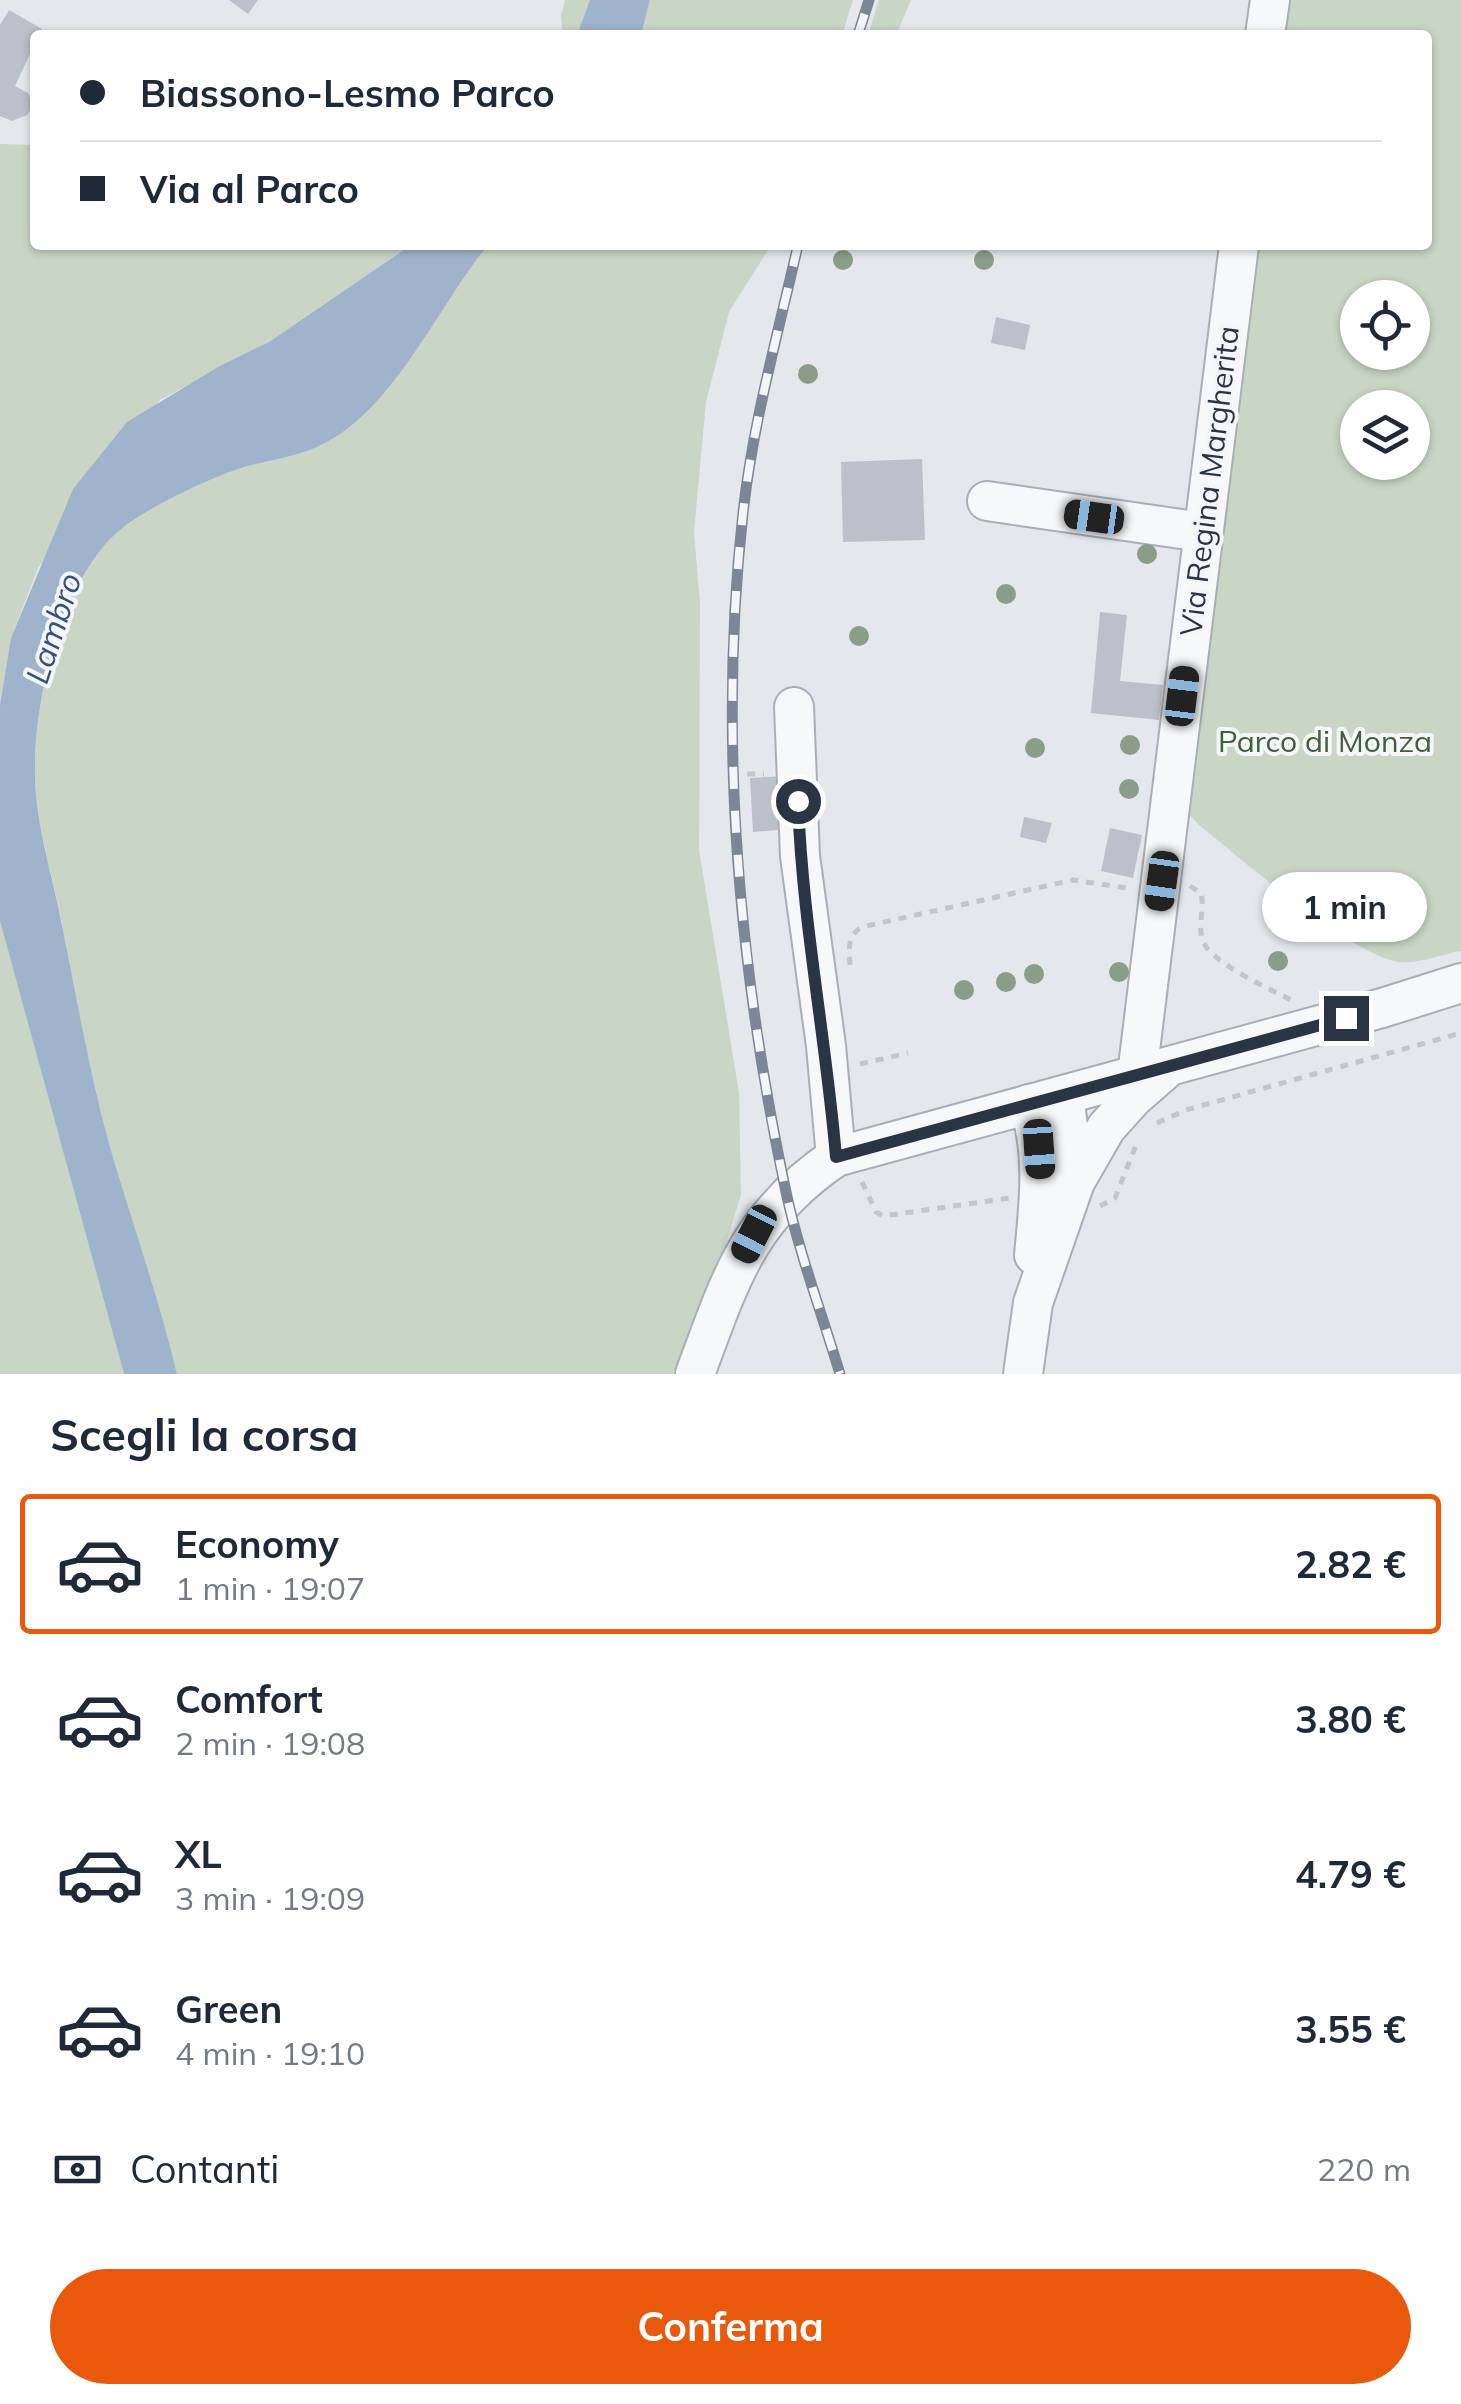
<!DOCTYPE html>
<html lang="it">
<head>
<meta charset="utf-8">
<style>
  :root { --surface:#fff; --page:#f2f2f3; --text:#1f2937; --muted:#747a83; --line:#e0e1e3; --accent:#ea580c }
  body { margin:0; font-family:Mulish,sans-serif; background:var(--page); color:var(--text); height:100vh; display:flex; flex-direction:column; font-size:38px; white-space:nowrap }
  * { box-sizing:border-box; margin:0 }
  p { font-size:32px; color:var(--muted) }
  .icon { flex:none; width:55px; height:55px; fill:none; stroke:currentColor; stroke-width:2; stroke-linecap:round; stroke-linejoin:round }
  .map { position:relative; height:1374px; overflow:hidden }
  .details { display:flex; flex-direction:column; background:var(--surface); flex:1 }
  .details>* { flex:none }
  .top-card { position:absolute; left:30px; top:30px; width:1402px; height:220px; border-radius:10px; box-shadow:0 2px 8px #0004; display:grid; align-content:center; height:220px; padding:0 50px; background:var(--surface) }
  .controls { position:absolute; left:1340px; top:280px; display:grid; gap:20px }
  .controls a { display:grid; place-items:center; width:90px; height:90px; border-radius:50%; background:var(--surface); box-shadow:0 2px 8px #0004; font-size:50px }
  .end { position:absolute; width:45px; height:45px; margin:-22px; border:12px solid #2b3445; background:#fff; box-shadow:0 0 0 5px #fff }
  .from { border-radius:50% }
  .bubble { position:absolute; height:70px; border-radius:35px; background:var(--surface); box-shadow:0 2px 8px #0004; font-size:32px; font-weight:700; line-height:70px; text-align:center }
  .car { position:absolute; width:30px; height:60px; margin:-30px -15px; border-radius:12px; box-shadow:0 0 8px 2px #0007; background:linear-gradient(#222 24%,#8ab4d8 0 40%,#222 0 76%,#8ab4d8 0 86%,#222 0) }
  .top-card b { display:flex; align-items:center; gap:35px; height:95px; font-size:38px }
  .top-card b+b { border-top:2px solid var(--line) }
  .top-card i { width:25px; height:25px; background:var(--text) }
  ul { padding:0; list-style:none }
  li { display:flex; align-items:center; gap:30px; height:140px; margin:0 20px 15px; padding:0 30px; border:5px solid transparent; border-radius:10px }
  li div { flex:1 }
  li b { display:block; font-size:38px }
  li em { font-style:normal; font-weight:700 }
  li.active { border-color:var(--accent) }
  li>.icon { width:90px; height:90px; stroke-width:1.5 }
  h2 { padding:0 50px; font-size:45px; line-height:120px }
  .pay { display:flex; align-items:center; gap:25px; height:110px; padding:0 50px; font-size:38px }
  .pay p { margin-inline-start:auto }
  .action { display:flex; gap:20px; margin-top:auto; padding:20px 50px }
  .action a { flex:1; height:115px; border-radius:60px; background:var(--accent); color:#fff; font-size:40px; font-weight:700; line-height:115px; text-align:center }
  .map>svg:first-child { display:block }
  .green { fill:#c9d6c5; fill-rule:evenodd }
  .water { fill:#9fb4cc }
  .building { fill:#bbc0ca }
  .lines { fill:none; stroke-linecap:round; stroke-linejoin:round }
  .minor-casing { stroke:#a9aeb7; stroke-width:42 }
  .path { stroke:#c2c5cb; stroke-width:5; stroke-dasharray:8 8; stroke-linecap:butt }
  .minor { stroke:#f7f8fa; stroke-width:38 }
  .rail-casing { stroke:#7d8696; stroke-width:11 }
  .rail { stroke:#f4f6f9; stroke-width:8; stroke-dasharray:22; stroke-linecap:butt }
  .tree { fill:#899d89 }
  .route { stroke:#2b3445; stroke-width:12 }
  .labels { text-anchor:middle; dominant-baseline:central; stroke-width:8; stroke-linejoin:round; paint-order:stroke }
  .street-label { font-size:30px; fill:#2b3445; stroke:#f4f6f9 }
  .park-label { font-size:30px; fill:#3f6138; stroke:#f4f6f9 }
  .water-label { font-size:32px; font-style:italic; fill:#34527a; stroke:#f4f6f9 }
</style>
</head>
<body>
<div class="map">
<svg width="1461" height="1374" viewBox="0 0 1461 1374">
  <rect width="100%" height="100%" fill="#e4e7ec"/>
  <!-- green -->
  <g class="green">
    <path d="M565,0H590L577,35H563L561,16Z"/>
    <path d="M650,0H853L842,35H641Z"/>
    <path d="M879,0H911L896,35H868Z"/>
    <path d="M1281,0H1461V951C1443,954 1418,964 1399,962C1350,955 1242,859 1199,825L1182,807L1250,245H1428V35H1277ZM1358,298H1412V352H1358ZM1358,408H1412V462H1358Z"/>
    <path d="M0,144L35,145V245H411L269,342L160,400L38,568L11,638L0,705Z"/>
    <path d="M488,245H771L729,312L706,402L694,532L700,604L699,850L739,1093L741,1195L717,1272L673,1374H177C158,1303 136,1234 115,1164C91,1082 76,998 60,914C50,864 34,817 35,766C35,696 64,576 120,530C146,508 215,475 248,466C275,459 302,456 327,442C384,411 412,351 447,299C459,280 474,263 488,245Z"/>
    <path d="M0,921L124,1374H0Z"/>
  </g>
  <!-- water -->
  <g class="water">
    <path d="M590,0H650L641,35H577Z"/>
    <path d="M411,245H488C438,306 396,405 327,442C302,456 275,459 248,466C215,475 146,508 120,530C64,576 35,695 35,766C34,815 48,859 58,906C76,992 90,1080 115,1164C136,1234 160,1303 177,1374H124L0,921V705L11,638L73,489L127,422L218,367L269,342Z"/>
  </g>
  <!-- building -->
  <g class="building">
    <path d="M229,0H258L248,14Z"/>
    <path d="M9,10L42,29L39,35H35V43L15,86L28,93L33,106L27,115L12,121L0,116V25Z"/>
    <path d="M996,317L1030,325L1025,350L991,343Z"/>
    <path d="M922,459L925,540L843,542L841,462Z"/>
    <path d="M1100,612L1127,615L1120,681L1163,685L1159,720L1091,713Z"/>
    <path d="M786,776L789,829L753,832L750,778Z"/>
    <path d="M1024,817L1052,823L1046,843L1020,837Z"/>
    <path d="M1110,828L1142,835L1133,878L1101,871Z"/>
  </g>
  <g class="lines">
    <defs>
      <g id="minor">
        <path d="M1265,35L1270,0"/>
        <path d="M987,501L1202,532"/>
        <path d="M794,707L800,856L826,1046L836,1157"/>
        <path d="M1137,1075L1239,245"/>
        <path d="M1064,1095L1075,1182"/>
        <path d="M1029,1104C1045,1155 1039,1203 1034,1255"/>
        <path d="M695,1374C730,1280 748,1216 836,1157L1382,1008L1461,983"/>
        <path d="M1023,1374L1033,1303L1075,1182L1106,1128L1133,1098L1163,1072"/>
      </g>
    </defs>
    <!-- minor casing -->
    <use href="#minor" class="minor-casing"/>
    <!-- path -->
    <g class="path">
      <path d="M747,774H764"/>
      <path d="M1190,886L1201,893C1205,908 1197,926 1203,941C1211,963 1270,989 1291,1000"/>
      <path d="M850,965C849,948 847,936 862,927L1073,880L1127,888L1131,885"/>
      <path d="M860,1064L908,1053"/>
      <path d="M1157,1123L1186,1110L1461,1033"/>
      <path d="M862,1182L876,1212L883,1216L1010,1198"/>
      <path d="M1100,1206L1115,1198L1136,1145"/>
    </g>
    <!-- minor -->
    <use href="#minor" class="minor"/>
    <defs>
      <g id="rail">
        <path d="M858,35L869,0"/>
        <path d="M798,245C778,334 753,422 743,513C718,738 739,971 786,1192C799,1253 822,1314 840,1374"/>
      </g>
    </defs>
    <!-- rail casing -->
    <use href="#rail" class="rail-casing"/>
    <!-- rail -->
    <use href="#rail" class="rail"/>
  </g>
  <!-- trees -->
  <g class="tree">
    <circle cx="843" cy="260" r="10"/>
    <circle cx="984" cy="260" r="10"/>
    <circle cx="808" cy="374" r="10"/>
    <circle cx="1147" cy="554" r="10"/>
    <circle cx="1006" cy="594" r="10"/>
    <circle cx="859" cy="636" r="10"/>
    <circle cx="1130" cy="745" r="10"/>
    <circle cx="1035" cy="748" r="10"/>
    <circle cx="1129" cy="789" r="10"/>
    <circle cx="1278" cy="961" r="10"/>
    <circle cx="1119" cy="972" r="10"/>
    <circle cx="1034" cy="974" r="10"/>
    <circle cx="1006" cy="982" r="10"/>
    <circle cx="964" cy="990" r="10"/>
  </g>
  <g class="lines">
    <!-- route -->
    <path class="route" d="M798,801C802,920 826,1038 836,1157L1346,1018"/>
  </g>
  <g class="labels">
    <!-- street labels -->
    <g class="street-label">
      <text transform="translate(1209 481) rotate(-83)">Via Regina Margherita</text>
    </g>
    <!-- park labels -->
    <g class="park-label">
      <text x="1325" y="741">Parco di Monza</text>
    </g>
    <!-- water labels -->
    <g class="water-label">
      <text transform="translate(53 628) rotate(-72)">Lambro</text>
    </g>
  </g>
</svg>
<div class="controls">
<a><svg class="icon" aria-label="locate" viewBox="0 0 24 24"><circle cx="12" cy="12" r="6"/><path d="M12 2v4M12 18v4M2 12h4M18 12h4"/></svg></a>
<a><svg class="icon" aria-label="layers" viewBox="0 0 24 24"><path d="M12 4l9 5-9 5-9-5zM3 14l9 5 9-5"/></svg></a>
</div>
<i class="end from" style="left:798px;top:801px"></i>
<i class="end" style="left:1346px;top:1018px"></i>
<div class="bubble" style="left:1262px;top:872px;width:165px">1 min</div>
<i class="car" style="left:1094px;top:517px;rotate:278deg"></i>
<i class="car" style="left:1182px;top:696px;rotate:7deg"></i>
<i class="car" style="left:1162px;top:881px;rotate:188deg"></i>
<i class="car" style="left:1039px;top:1149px;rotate:176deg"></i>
<i class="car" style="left:754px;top:1234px;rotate:207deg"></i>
<div class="top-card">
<b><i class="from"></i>Biassono-Lesmo Parco</b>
<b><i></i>Via al Parco</b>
</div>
</div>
<section class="details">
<h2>Scegli la corsa</h2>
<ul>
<li class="active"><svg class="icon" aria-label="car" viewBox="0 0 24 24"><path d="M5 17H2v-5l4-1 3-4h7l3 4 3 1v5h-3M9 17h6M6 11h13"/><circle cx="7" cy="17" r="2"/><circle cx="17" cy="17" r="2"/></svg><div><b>Economy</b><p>1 min · 19:07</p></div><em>2.82 €</em></li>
<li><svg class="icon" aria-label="car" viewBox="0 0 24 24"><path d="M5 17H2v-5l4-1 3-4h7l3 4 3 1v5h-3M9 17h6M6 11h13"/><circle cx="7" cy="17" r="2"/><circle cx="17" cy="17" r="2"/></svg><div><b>Comfort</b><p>2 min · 19:08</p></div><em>3.80 €</em></li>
<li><svg class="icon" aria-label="car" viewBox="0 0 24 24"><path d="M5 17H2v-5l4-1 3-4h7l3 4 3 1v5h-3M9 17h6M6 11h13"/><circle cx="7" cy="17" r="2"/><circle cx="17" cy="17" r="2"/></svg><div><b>XL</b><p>3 min · 19:09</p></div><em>4.79 €</em></li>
<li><svg class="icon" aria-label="car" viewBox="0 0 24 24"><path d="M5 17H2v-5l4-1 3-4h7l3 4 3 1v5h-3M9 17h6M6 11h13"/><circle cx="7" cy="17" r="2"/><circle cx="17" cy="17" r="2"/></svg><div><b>Green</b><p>4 min · 19:10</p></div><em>3.55 €</em></li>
</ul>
<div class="pay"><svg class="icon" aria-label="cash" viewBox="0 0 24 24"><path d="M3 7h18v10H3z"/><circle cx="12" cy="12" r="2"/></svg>Contanti<p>220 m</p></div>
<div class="action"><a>Conferma</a></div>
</section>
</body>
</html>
